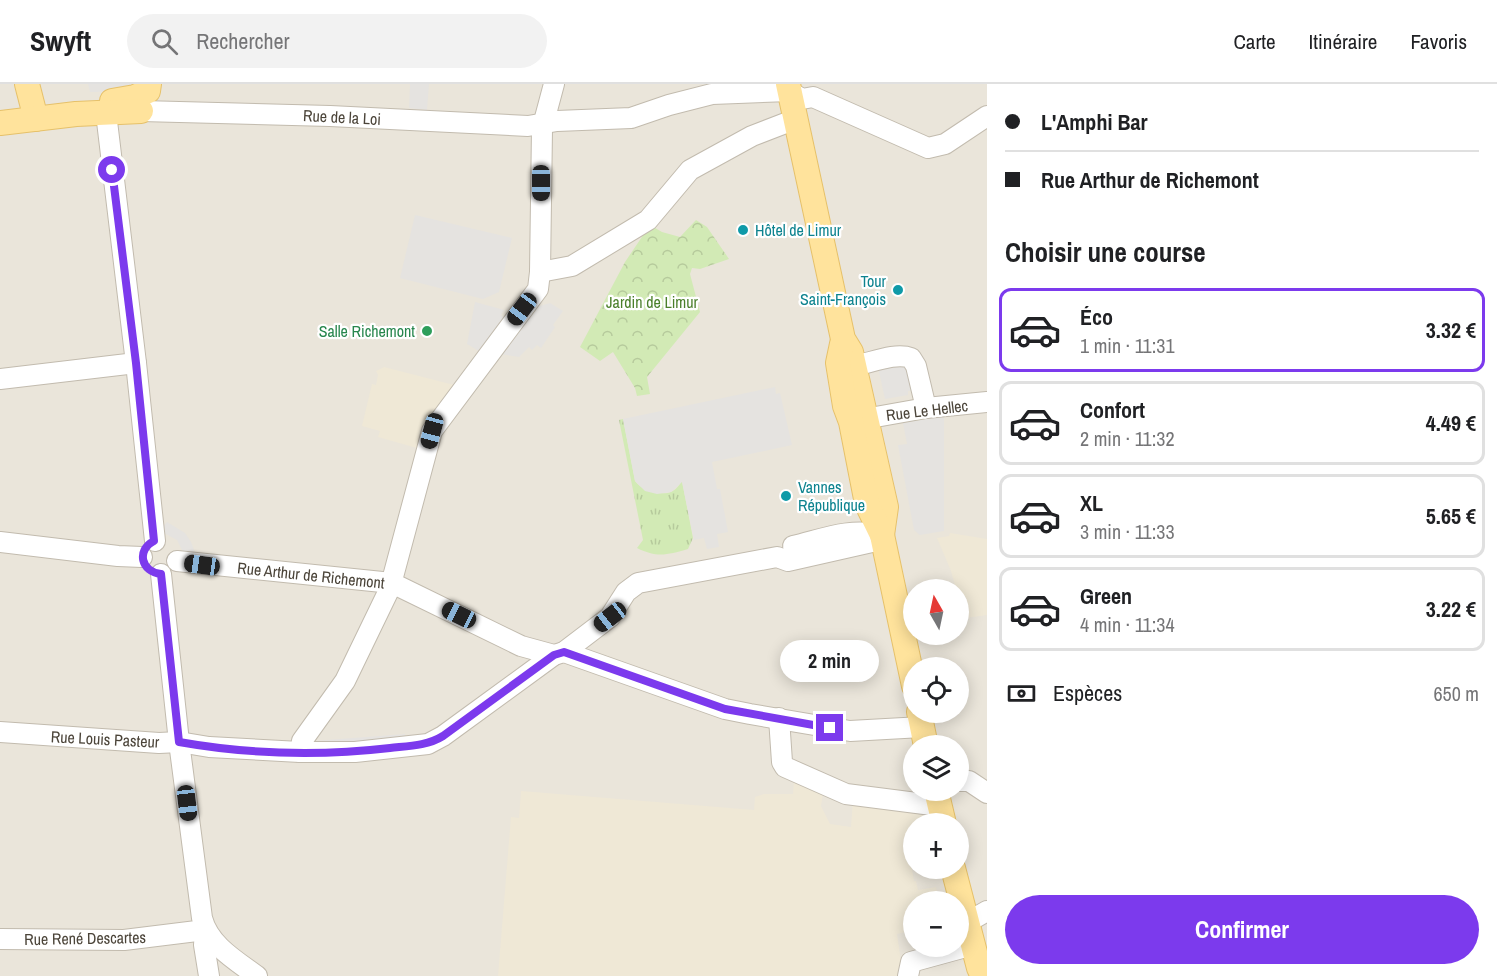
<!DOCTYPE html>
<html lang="fr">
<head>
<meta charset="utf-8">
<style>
  :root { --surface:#fff; --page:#f2f2f2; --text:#202124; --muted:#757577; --line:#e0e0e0; --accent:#7c3aed }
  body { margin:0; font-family:"Archivo Narrow",sans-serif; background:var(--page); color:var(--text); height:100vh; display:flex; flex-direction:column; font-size:22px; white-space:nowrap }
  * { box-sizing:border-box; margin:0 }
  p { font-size:20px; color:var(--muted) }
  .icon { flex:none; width:33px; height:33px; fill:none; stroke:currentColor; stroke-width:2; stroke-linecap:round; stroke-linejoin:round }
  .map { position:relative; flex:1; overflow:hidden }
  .panel { display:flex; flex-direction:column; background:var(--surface); width:510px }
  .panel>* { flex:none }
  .guide { display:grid; align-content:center; height:132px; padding:0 18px; background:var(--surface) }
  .needle { width:39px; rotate:351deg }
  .controls { position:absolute; left:903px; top:495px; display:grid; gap:12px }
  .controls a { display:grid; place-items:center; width:66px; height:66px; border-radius:50%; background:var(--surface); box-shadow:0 3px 15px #0003; font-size:30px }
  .end { position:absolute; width:27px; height:27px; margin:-14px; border:8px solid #7c3aed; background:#fff; box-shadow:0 0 0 3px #fff }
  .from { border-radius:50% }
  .bubble { position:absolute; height:42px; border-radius:21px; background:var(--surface); box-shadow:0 3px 15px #0003; font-size:20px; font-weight:700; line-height:42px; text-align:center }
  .car { position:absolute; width:18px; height:36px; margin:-18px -9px; border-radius:8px; box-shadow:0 0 4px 2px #0007; background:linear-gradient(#222 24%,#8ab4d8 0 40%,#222 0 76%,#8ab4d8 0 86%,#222 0) }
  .guide b { display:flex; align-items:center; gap:21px; height:57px; font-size:22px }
  .guide b+b { border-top:2px solid var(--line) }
  .guide i { width:15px; height:15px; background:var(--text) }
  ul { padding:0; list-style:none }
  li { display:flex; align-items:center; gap:18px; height:84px; margin:0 12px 9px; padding:0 6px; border:3px solid var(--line); border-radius:12px }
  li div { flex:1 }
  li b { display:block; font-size:22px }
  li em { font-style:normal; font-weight:700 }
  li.current { border-color:var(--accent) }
  li>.icon { width:54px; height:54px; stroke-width:1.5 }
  h2 { padding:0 18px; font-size:27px; line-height:72px }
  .pay { display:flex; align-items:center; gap:15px; height:66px; padding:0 18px; font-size:22px }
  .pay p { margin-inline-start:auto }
  .primary-button { display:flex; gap:12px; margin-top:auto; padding:12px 18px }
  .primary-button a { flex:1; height:69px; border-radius:36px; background:var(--accent); color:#fff; font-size:24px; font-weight:700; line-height:69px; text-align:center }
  header { display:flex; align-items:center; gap:36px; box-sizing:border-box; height:84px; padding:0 30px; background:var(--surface); border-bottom:2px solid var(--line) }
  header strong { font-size:28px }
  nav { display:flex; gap:33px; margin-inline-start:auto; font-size:21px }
  .search { width:420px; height:54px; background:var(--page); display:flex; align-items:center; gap:15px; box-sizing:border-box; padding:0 21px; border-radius:33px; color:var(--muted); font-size:22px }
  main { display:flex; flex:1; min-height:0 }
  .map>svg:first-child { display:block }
  .residential { fill:#eae5da; fill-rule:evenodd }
  .education { fill:#efe8d6 }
  .grass { fill:url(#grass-tufts) }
  .park { fill:url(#park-crowns) }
  .parking { fill:#e5e3e0 }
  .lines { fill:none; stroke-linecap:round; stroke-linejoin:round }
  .minor-casing { stroke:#c2bbae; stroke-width:22 }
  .major-casing { stroke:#e6c16a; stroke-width:26 }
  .minor { stroke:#fff; stroke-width:20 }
  .major { stroke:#ffe39c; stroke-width:24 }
  .route { stroke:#7c3aed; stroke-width:8 }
  .culture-dot { fill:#0f9aa8; stroke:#fff; stroke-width:2 }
  .leisure-dot { fill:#2e9e5b; stroke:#fff; stroke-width:2 }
  .labels { text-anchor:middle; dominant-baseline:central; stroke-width:4.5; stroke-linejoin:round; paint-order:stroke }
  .street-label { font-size:16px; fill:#4b4439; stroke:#fff }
  .culture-label { font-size:16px; fill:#0d838f; stroke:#fff; text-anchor:start }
  .park-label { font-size:16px; fill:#4a7f2a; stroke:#fff }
  .leisure-label { font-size:16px; fill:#27864d; stroke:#fff; text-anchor:end }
</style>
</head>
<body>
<header>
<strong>Swyft</strong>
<div class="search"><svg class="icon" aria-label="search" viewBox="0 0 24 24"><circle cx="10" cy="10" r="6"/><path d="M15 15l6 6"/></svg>Rechercher</div>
<nav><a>Carte</a><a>Itinéraire</a><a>Favoris</a></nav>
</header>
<main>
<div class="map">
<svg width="987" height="892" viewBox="0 0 987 892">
  <defs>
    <pattern id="grass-tufts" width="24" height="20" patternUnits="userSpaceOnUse" patternTransform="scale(1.5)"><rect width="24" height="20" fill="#d2eab5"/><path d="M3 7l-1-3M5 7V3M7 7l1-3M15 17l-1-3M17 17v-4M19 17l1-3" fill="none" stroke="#b6ca9c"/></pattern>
    <pattern id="park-crowns" width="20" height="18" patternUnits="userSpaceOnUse" patternTransform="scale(1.5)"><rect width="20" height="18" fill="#d2eab5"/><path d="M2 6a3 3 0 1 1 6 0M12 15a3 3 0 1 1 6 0" fill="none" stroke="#b6ca9c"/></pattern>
  </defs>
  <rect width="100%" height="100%" fill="#f6f3ec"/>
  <!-- residential -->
  <path class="residential" d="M0,0H987V892H0ZM914,506H958V550H914ZM914,584H958V628H914ZM914,662H958V706H914ZM914,740H958V784H914ZM914,818H958V862H914Z"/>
  <!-- education -->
  <g class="education">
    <path d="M384,283L454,301L420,345L417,364L378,353L380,347L362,342L372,300L376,301L378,291L376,287Z"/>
    <path d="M950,449L987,455V531L959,535L958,506L956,505L951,487L937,454L949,452Z"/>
    <path d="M794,697L823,710L821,722L830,740L851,743L853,715L926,729L928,739L914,740L913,778L911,779L914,797H916L918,806L936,803L938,811L944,810L945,817L914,818L913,846L897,850L903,892H498L511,733L519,734L521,707L754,726L755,713L764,710H793Z"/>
  </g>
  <!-- grass -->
  <path class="grass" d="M623,335L635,397C641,406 661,412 671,408C676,406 679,401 682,397L693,454L688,465C667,471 657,474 637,464L643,456L619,336Z"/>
  <!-- park -->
  <path class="park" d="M696,136L707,143L729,175L700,185L692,184L690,190L700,228L647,293L650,310L637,312L635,304L613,268L600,277L580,263L625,178L650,141L662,148L680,153Z"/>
  <!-- parking -->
  <g class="parking">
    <path d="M88,0H137L133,3L97,8H90Z"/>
    <path d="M410,0H429L427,26L409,24Z"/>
    <path d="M415,131L512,154L499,208L483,215L400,194Z"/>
    <path d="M475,218L504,226L501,231L509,238L484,270L467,260Z"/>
    <path d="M550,219L563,227L553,241L555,243L541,264L537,261L532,266L529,263L519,273L500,270L540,222Z"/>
    <path d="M907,277L915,306L908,307V311L885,315L878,283Z"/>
    <path d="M775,303L776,310L780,309L792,361L712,378L717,405H720L728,448L717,450L719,463L707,465L704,454L694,456L682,398L671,408L657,410L645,407L635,397L623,335Z"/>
    <path d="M944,332V447L920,451L914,446L898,361L907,360L903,339Z"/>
    <path d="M167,438L185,449L191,458L195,469L185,472L177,456L160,447Z"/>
    <path d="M405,650L406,656L315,665L314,657Z"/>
  </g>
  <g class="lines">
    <defs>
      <g id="minor">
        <path d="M141,27L330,32L528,42L557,37L631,34L669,21L712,10L789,7L802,15L813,13L928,64L945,60L987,32"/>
        <path d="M106,29L136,279L155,457"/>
        <path d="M540,188L572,182L648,136L690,86L752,52L796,35"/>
        <path d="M854,282C871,279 895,268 911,274L916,282L926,324"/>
        <path d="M0,295L136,279"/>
        <path d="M853,337L926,324L987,318"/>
        <path d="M0,458L118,472L142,473"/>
        <path d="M793,462C820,456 851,443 879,451"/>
        <path d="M177,477L392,499L521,562L554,571L564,568L725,625L750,630L850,647L922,643"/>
        <path d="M161,490L179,658L202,834C209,861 235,876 257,892"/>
        <path d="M564,568L610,533L626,508L638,499L777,473L788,477L872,458L882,451"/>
        <path d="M779,634L782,678L785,683L846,710L940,722"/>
        <path d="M0,648L159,659L179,658L209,663L300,668H355L428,660L443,652L554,571"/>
        <path d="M300,668L302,657L345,597L390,504L432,347L538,205L540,188L542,45L554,0"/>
        <path d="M958,697H969L987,709"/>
        <path d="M966,839L987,827"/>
        <path d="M205,846L204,861L209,892"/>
        <path d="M0,855L124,856L205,846"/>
        <path d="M908,892L911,878L973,861"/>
      </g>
      <g id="major">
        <path d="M27,0L36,35"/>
        <path d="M788,0L843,255L851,268L886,423L882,451"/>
        <path d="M112,17L135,13L148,7L149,0"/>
        <path d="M0,39L76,30L141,27"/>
        <path d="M842,260L838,279L845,322L851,338L867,420L882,451L914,602"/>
        <path d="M919,628L926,662"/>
        <path d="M936,706L944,740"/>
        <path d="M953,784L979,884L983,892"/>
      </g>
    </defs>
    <!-- minor casing -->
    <use href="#minor" class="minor-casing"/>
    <!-- major casing -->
    <use href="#major" class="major-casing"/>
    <!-- minor -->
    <use href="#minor" class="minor"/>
    <!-- major -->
    <use href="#major" class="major"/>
  </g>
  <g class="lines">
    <!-- route -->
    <path class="route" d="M112,86L136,279L154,457C136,466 141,488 161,490L179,658C247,670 321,672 390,664C408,662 427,662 443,652L554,571L564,568L725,625L830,644"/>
  </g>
  <!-- markers -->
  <g class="culture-dot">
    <circle cx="743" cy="146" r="6"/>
    <circle cx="898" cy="206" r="6"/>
    <circle cx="786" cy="412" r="6"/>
  </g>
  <circle class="leisure-dot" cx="427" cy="247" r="6"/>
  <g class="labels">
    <!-- street labels -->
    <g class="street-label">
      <text transform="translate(342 33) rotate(3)">Rue de la Loi</text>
      <text transform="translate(927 326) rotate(-7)">Rue Le Hellec</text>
      <text transform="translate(311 491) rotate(6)">Rue Arthur de Richemont</text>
      <text transform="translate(105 655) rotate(3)">Rue Louis Pasteur</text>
      <text transform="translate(85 854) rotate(-1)">Rue René Descartes</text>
    </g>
    <!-- culture labels -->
    <g class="culture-label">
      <text x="755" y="146">Hôtel de Limur</text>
      <text x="886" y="197" text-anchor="end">Tour<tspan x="886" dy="18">Saint-François</tspan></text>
      <text x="798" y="403">Vannes<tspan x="798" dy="18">République</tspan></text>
    </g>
    <!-- park labels -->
    <g class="park-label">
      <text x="652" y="218">Jardin de Limur</text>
    </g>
    <!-- leisure labels -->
    <g class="leisure-label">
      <text x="415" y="247">Salle Richemont</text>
    </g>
  </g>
</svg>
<div class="controls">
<a><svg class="needle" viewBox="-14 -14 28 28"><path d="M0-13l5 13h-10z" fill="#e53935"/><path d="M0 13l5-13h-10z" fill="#757577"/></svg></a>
<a><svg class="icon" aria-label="locate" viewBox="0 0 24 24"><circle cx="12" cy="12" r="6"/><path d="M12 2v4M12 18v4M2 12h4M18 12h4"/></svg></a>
<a><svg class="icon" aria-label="layers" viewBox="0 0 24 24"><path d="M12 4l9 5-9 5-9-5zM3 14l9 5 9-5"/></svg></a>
<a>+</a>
<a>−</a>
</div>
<i class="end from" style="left:112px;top:86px"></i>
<i class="end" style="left:830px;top:644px"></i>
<div class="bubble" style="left:780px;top:556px;width:99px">2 min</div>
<i class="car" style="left:541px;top:99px;rotate:180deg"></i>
<i class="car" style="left:522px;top:225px;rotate:217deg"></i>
<i class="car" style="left:432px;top:347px;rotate:195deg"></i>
<i class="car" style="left:202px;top:481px;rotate:278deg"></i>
<i class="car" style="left:459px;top:531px;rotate:296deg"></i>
<i class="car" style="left:610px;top:533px;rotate:232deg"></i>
<i class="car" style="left:187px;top:719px;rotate:173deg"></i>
</div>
<section class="panel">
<div class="guide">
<b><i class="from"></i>L'Amphi Bar</b>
<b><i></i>Rue Arthur de Richemont</b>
</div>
<h2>Choisir une course</h2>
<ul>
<li class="current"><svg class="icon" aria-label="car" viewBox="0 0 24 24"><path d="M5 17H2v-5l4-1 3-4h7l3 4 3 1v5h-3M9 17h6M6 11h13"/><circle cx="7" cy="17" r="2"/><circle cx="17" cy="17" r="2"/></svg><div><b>Éco</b><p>1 min · 11:31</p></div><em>3.32 €</em></li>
<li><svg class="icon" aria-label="car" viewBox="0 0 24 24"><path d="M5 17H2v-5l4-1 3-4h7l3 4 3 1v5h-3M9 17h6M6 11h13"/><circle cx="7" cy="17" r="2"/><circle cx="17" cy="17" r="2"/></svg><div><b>Confort</b><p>2 min · 11:32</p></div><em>4.49 €</em></li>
<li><svg class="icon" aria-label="car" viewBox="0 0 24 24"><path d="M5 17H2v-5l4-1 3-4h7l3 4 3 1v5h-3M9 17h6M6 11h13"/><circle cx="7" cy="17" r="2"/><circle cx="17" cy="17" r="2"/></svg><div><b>XL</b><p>3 min · 11:33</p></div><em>5.65 €</em></li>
<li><svg class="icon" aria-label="car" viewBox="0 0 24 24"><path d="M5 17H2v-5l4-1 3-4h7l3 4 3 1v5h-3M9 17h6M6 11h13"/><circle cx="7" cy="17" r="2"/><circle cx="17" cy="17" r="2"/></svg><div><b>Green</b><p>4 min · 11:34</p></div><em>3.22 €</em></li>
</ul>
<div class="pay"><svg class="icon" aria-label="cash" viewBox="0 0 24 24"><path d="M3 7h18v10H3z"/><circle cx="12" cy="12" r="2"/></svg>Espèces<p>650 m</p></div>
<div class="primary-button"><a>Confirmer</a></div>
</section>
</main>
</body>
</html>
